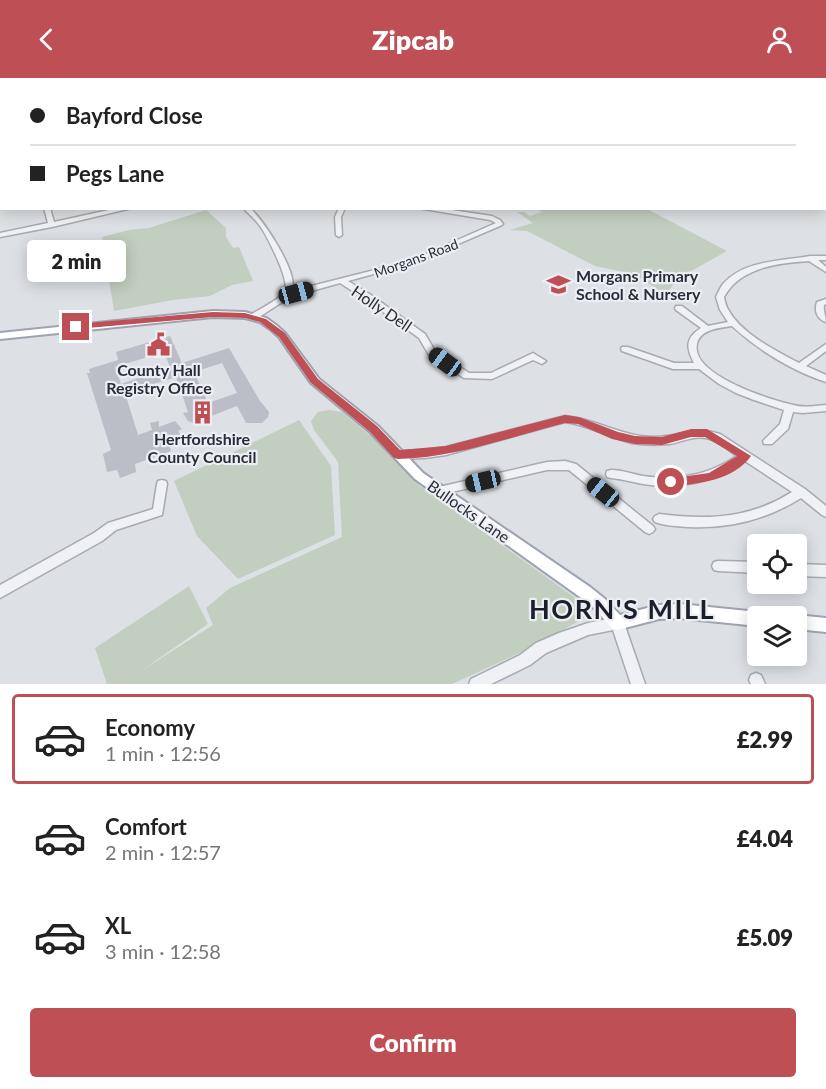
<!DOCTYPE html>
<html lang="en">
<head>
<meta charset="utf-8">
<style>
  :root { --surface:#fff; --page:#f2f2f2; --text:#222; --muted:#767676; --line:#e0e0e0; --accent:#be4f54 }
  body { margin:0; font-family:Lato,sans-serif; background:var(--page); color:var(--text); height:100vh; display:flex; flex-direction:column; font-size:22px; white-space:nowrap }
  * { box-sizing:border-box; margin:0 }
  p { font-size:20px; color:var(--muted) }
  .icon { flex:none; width:33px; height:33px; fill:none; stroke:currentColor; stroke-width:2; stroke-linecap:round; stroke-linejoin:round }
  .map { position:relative; height:606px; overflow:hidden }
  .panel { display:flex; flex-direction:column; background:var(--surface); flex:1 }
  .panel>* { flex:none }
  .banner { position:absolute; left:0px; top:0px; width:826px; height:132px; box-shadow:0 3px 15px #0003; display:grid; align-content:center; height:132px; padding:0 30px; background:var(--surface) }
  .fabs { position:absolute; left:747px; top:456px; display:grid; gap:12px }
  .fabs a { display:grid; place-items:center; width:60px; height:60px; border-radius:6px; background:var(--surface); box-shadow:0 3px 15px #0003; font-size:30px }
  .end { position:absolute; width:27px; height:27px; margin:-14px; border:8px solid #be4f54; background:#fff; box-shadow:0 0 0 3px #fff }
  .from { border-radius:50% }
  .bubble { position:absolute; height:42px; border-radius:6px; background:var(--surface); box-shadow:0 3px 15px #0003; font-size:20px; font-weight:800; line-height:42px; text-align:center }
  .car { position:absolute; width:18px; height:36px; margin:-18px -9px; border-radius:8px; box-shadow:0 0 4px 2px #0007; background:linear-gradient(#222 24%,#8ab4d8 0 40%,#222 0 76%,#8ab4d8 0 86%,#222 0) }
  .banner b { display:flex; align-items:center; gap:21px; height:57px; font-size:22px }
  .banner b+b { border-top:2px solid var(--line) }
  .banner i { width:15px; height:15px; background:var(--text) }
  ul { padding:10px 0 0; list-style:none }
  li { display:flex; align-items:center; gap:18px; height:90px; margin:0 12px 9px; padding:0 18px; border:3px solid transparent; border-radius:6px }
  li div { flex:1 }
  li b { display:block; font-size:22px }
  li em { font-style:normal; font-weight:800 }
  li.current { border-color:var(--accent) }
  li>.icon { width:54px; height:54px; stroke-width:1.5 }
  .cta { display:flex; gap:12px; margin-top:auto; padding:12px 30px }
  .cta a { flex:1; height:69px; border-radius:6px; background:var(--accent); color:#fff; font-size:24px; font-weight:800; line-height:69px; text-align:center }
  header { display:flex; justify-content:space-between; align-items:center; height:78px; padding:0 30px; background:var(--accent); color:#fff; font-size:27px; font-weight:800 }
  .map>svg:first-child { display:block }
  .green { fill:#c2cebf }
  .building { fill:#bbbec7; fill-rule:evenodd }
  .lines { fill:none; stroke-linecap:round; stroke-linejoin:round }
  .minor-casing { stroke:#a7aab2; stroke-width:3 }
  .major-casing { stroke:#9ea3b0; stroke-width:4 }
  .highway-casing { stroke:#868c9a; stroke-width:2 }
  .minor { fill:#eff1f4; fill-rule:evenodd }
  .major { fill:#fff; fill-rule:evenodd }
  .highway { fill:#fff; fill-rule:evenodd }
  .route { fill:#be4f54 }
  .labels { text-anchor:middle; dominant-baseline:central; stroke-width:4.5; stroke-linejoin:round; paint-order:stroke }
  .far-street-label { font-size:14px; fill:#292d3a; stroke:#eceef3 }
  .poi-label { font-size:16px; font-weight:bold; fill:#292d3a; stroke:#eceef3 }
  .street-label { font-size:16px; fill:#292d3a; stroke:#eceef3 }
  .near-district-label { font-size:27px; font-weight:bold; letter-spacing:1.5px; fill:#1b1e2b; stroke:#eceef3 }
</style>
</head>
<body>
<header><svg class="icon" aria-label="back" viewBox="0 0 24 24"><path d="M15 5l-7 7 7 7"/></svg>Zipcab<svg class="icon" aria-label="person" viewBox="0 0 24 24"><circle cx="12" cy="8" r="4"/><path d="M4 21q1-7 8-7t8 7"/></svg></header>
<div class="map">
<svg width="826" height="606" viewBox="0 0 826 606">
  <rect width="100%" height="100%" fill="#dde0e5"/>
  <!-- green -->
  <g class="green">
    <path d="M639,0H826V61L825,2L637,1Z"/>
    <path d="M537,131H647L727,173L677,201L666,217L634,196L595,188L527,153L509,152L533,145L517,134H524L530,138L542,134Z"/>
    <path d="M206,132L226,150V159L233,170L239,169L253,203L232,207L210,218L173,222L114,233L102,159L129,152L149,150Z"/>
    <path d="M329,332L342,334L380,366L420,408L574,519L584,540L537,567L452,606H107L95,570L189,508L208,546L141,593L213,547L206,530L230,510L342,459L338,384L314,352L311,343L318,334Z"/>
    <path d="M299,342L331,388L335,457L238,501L197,458L174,403Z"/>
  </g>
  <!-- building -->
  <path class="building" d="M170,258L182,285L229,270L260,323L269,334L268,339L262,345H246L237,328L193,345L188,343L183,335L188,334L176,299L125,315L138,357L152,352L150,345L159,343V349L175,343L182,351L178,353L181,358L177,359L182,364L170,369L171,373L135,386L136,394L120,400L117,392L107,394L103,376L111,372L87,295H90L89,291L118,282L116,274ZM164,274L170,289L121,306L115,289ZM222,285L237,315L208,325L194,294Z"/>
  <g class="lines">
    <defs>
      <g id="minor">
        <path d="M431,0H439L425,2Z"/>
        <rect x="0" y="58" width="2" height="3"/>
        <path d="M0,67L2,68V72H0Z"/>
        <path d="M2,98V102L0,103V99Z"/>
        <path d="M44,130H50L54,144L118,130H132L52,149L0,159V155L48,145Z"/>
        <path d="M243,130H250C264,143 299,195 292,213L410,183L496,145L490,142L418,130H438L492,138L500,142L503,146L502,147L414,185L348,203L371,217L425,256L435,273L469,295H491L533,275L546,283L542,286L533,282L492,301L464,300L429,277L419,260L365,221L340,205L290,219L256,241H250L249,239L250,237C258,232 281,221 285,213C290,202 267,158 260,148C255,141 249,136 243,130Z"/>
        <path d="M339,130H345L341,139L342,157L339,159L336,157L335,139Z"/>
        <path d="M810,178H826V182H818L826,189V194L809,183C779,185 740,189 724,219C725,224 726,229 729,233C742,256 776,273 799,285L826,266V273L806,288L826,297V304C792,293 758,272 732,248C720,250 700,251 697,266C690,297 771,322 793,327C804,330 815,328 826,327V333L803,335L793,334L788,351L772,366H764L763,363L780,346L784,332L754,322L736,315L719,306L699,291H673L622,273L621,271L622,269H628L674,285H694C686,270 685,260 701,250L676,232L675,230L676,228H682L708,248L728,244L720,232L716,219C718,215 720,210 723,206C744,182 782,183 810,178Z"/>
        <path d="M826,221V226L824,227C823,233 826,238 826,244C817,241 814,233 817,224Z"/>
        <path d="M565,338C597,341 622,359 655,359C681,359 693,347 720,356L805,411L826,428V439L822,437L801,420C766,442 728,451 688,449C677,448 665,448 655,444L653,441L655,438L659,436C708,442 749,441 792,414L745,383C715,404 679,412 643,406C632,404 622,401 611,400L607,399L606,396L607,393L611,392C622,392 632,396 643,398C677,403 709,397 737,378C729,372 720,364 710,361C696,356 682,364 669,366C657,367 644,367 632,365C609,360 589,347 565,344L446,377L425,380L398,381L394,380L393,377L394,374L398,373L425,372L446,369Z"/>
        <path d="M565,383L576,386L653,448L655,451L653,454L649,456L645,454L569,392H547L439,417L435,416L434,413L435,410L439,409L547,384Z"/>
        <path d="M162,402L166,403L167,406L162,437L116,452L102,463L0,520V507L94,455L108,445L153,431L157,406L158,403Z"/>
        <path d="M718,483L758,484V495L718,493L714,492L712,488L714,484Z"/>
        <path d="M796,486L826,487V499L796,498Z"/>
        <path d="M617,539L622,541L624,545L645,606H631L613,552L588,557L546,575L530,587L491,606H469L471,601L520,577L536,565L559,555L588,545Z"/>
        <path d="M756,595L761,597L765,606H751L749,602L751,597Z"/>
      </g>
      <g id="major">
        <path d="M213,233L245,234L266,240L276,247L285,255L319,301L378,348L423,395L590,509L605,521L620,537L659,527L679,526L758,534L763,536L765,538H758V548L679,540L659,541L617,552L612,550L595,531L580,519L415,401L370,354L311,305L279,259L270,251L260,244L245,240L213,239L0,261V255Z"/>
        <path d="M796,537L826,540V554L796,551V538H791Z"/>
      </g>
      <g id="highway">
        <path d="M52,0L51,2H43L45,0Z"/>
        <rect x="0" y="21" width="2" height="4"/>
      </g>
    </defs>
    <!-- minor casing -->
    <use href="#minor" class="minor-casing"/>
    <!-- major casing -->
    <use href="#major" class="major-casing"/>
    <!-- highway casing -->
    <use href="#highway" class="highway-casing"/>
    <!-- minor -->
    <use href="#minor" class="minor"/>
    <!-- major -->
    <use href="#major" class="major"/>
    <!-- highway -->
    <use href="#highway" class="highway"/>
  </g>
  <!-- route -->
  <path class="route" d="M213,234L245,235L266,241L285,255L318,301L377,348L400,372L446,368L565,337L579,339L618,354L635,358L662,359L691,351H707L751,378C733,403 699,405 671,409L666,404L667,401L709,395L737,378L705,359H691L662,367L635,366L612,361L578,346L565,345C510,359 455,380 398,381L394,380L370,354L311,305L279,259L260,244L245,240L213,239L76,251L72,249L76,246Z"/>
  <!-- icons -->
  <defs>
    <symbol id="school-bare" viewBox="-9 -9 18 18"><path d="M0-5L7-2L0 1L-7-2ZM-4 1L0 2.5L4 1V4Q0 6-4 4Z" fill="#be4f54" stroke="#eceef3" stroke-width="2.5" paint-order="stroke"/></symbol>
    <symbol id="civic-bare" viewBox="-9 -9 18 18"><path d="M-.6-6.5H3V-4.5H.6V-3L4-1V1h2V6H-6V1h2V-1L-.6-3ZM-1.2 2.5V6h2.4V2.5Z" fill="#be4f54" stroke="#eceef3" stroke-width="2.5" paint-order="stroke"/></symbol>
    <symbol id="building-bare" viewBox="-9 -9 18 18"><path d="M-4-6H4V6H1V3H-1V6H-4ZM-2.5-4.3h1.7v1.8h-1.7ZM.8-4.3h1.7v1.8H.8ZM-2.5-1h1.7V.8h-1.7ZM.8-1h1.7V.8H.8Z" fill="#be4f54" stroke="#eceef3" stroke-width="2.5" paint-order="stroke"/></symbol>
  </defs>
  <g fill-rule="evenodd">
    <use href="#school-bare" x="542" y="190" width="33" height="33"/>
    <use href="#civic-bare" x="142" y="250" width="33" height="33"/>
    <use href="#building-bare" x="186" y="318" width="33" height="33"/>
  </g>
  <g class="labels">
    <!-- far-street labels -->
    <g class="far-street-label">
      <text transform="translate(416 180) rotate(-20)">Morgans Road</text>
    </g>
    <!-- poi labels -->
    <g class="poi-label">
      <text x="576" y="197" text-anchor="start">Morgans Primary<tspan x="576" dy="18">School &amp; Nursery</tspan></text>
      <text x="159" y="291">County Hall<tspan x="159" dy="18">Registry Office</tspan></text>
      <text x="202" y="360">Hertfordshire<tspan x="202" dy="18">County Council</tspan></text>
    </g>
    <!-- street labels -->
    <g class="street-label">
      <text transform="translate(382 230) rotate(34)">Holly Dell</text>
      <text transform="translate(469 433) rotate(35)">Bullocks Lane</text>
    </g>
    <!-- near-district labels -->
    <g class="near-district-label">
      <text x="622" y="530">HORN'S MILL</text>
    </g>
  </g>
</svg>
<div class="fabs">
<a><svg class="icon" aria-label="locate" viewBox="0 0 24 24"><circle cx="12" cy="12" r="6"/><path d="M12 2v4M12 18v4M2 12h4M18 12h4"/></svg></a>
<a><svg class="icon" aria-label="layers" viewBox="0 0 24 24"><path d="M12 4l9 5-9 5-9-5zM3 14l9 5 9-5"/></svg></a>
</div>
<i class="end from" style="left:671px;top:404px"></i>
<i class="end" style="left:76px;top:249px"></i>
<div class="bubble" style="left:27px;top:162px;width:99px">2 min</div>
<i class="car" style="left:296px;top:215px;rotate:75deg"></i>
<i class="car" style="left:445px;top:284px;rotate:306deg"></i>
<i class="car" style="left:483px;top:403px;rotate:257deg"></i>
<i class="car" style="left:603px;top:414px;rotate:309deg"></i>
<div class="banner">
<b><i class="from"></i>Bayford Close</b>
<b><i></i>Pegs Lane</b>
</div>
</div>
<section class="panel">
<ul>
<li class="current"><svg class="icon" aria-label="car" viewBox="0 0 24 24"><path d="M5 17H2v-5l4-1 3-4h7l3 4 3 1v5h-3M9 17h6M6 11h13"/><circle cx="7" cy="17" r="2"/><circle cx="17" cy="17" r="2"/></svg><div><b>Economy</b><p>1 min · 12:56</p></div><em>£2.99</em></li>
<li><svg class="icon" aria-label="car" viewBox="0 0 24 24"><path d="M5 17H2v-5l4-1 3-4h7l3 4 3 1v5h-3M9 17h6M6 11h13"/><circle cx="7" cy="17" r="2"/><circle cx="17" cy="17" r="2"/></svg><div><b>Comfort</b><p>2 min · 12:57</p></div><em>£4.04</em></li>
<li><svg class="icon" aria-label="car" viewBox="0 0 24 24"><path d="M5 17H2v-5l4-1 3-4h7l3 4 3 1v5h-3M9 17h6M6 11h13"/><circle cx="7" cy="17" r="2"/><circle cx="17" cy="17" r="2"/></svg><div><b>XL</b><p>3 min · 12:58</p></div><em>£5.09</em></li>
</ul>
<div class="cta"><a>Confirm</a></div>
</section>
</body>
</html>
